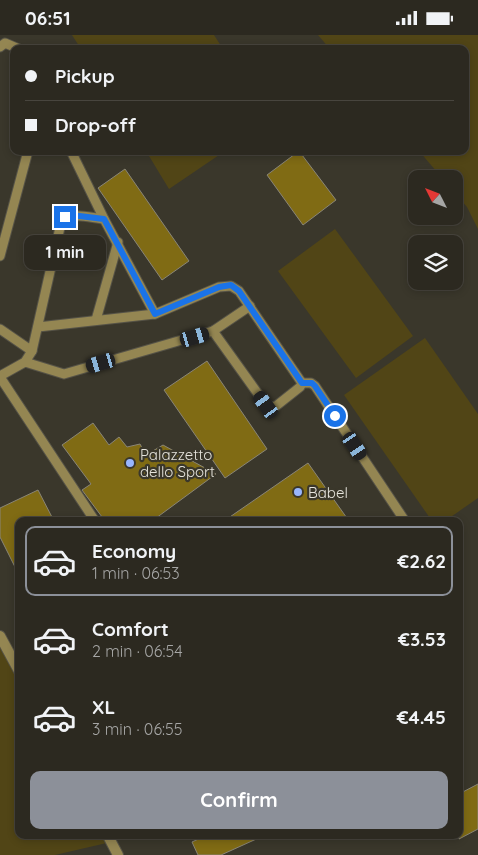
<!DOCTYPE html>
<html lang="en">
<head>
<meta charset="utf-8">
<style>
  :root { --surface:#2c2920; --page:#38352d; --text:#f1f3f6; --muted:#a6a6a5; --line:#48453e; --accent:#8c9099 }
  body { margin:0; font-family:Quicksand,sans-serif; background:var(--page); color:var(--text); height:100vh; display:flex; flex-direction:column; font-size:19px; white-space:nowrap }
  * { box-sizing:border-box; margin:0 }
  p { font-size:16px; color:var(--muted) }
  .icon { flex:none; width:28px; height:28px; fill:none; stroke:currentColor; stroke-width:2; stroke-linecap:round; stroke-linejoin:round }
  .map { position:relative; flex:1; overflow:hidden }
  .sheet { position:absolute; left:15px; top:482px; width:448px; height:322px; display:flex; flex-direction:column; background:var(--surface); border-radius:10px; box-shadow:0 2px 8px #0003,0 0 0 1px var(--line) }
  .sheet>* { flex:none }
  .hud { position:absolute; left:10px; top:10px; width:459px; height:110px; border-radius:10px; box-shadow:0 2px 8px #0003,0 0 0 1px var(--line); display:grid; align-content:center; height:110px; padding:0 15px; background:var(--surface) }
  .needle { width:32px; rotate:312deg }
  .fabs { position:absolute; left:408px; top:135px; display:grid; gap:10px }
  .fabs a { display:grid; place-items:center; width:55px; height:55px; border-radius:10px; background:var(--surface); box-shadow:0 2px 8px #0003,0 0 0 1px var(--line); font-size:25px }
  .end { position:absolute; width:22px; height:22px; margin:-11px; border:6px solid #1a73e8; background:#fff; box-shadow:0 0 0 2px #fff }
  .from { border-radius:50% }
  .bubble { position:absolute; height:35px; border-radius:10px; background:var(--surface); box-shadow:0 2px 8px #0003,0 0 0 1px var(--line); font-size:16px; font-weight:800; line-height:35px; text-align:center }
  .car { position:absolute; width:15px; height:30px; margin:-15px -8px; border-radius:6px; box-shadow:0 0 4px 1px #0007; background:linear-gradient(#222 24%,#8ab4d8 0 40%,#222 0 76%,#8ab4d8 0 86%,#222 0) }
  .hud b { display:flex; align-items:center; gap:18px; height:48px; font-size:19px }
  .hud b+b { border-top:1px solid var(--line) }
  .hud i { width:12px; height:12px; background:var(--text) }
  ul { padding:9px 0 0; list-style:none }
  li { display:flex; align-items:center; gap:15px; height:70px; margin:0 10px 8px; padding:0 5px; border:2px solid transparent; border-radius:10px }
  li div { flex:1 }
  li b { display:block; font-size:19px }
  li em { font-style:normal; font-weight:800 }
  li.active { border-color:var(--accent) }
  li>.icon { width:45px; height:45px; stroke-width:1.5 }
  .cta { display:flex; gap:10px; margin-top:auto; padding:10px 15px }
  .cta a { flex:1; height:58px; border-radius:10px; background:var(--accent); color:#fff; font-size:20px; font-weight:800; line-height:58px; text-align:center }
  .status { display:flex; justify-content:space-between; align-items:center; height:35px; padding:0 25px; background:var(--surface); direction:ltr }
  .status svg { height:14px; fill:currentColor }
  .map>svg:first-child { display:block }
  .green { fill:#514516 }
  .building { fill:#806b14; stroke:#898577 }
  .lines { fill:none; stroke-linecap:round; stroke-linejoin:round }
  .service-casing { stroke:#565347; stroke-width:11 }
  .minor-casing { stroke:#565347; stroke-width:12 }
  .service { stroke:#948652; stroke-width:9 }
  .minor { stroke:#948652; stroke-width:10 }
  .route { stroke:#1a73e8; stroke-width:6 }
  .poi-dot { fill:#98b6fd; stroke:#3a372b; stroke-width:2 }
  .labels { text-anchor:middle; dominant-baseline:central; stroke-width:4.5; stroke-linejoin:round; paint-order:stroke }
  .poi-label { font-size:15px; fill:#e6e4dc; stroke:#3a372b; text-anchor:start }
</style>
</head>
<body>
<div class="status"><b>06:51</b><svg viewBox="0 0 49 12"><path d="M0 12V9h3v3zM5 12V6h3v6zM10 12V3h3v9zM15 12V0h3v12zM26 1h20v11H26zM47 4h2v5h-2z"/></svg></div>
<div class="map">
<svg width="478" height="820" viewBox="0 0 478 820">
  <rect width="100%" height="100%" fill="#3a372b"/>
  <!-- green -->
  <g class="green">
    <path d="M72,0H214L223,14H81Z"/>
    <path d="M318,0H478V194L467,172L454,157V144H443L419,116H465V14H330Z"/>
    <path d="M146,116H225L169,154Z"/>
    <path d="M335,194L413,301L356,343L278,236Z"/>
    <path d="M425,303L478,379V463L445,486H432L344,360Z"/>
    <path d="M0,601L19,636V801H108L111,807L55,820H0Z"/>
  </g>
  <!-- building -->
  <g class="building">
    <path d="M299,116L336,165L303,190L267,140Z"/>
    <path d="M125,134L189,226L162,245L98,153Z"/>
    <path d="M207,326L267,414L225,443L164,355Z"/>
    <path d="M93,388L109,410L119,402L127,412L140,409L146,420L163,410L216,439L152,486H105L82,455L91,449L62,410Z"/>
    <path d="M308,428L349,486H224Z"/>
    <path d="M38,455L54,486H19V540L0,502V473Z"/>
    <path d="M478,749V794L459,804V759Z"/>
    <path d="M205,801H263L221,820H198L192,807Z"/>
  </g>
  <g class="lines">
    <defs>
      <g id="service">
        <path d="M0,12L5,8L19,14"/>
        <path d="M71,116L104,184"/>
        <path d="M0,221L28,116"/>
        <path d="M96,285L118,207"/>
        <path d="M38,292L155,279"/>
        <path d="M0,294L32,316"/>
        <path d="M213,296L250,271"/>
        <path d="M0,341L25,327L32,316L61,188C70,175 90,183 104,184L155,279L219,252L231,251L239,256L302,348L300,352L276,371L271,372L266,370L213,296L64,339L25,327"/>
        <path d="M0,342L95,486"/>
        <path d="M302,348H311L315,351L405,486"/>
      </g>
      <g id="minor">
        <path d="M0,601L19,636"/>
        <path d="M108,801L118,820"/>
      </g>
    </defs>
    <!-- service casing -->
    <use href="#service" class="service-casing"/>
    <!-- minor casing -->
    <use href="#minor" class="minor-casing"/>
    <!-- service -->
    <use href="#service" class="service"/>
    <!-- minor -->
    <use href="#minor" class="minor"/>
  </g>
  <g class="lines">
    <!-- route -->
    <path class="route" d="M65,182L71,180L104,184L155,279L219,252L231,250L239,256L302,348H312L315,351L335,381"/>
  </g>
  <!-- markers -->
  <g class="poi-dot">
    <circle cx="130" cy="428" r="5"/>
    <circle cx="298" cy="457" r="5"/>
  </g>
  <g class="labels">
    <!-- poi labels -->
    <g class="poi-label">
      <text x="140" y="419">Palazzetto<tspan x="140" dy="17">dello Sport</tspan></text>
      <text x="308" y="457">Babel</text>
    </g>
  </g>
</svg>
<div class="fabs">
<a><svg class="needle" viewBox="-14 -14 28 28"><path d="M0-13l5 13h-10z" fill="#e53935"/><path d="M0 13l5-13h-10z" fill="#a6a6a5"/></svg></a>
<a><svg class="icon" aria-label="layers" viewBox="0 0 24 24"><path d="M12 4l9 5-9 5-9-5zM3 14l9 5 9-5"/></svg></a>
</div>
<i class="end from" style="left:335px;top:381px"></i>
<i class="end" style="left:65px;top:182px"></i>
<div class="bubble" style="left:24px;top:200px;width:82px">1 min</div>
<i class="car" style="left:195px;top:302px;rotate:74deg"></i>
<i class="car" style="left:101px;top:328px;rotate:254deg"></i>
<i class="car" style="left:266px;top:370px;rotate:324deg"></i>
<i class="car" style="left:355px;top:411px;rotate:146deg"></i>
<div class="hud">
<b><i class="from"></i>Pickup</b>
<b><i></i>Drop-off</b>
</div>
<section class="sheet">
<ul>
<li class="active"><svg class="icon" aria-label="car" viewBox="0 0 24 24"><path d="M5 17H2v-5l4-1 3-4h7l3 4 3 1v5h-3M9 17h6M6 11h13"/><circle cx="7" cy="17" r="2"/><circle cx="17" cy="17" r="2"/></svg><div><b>Economy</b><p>1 min · 06:53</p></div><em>€2.62</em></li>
<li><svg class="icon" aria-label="car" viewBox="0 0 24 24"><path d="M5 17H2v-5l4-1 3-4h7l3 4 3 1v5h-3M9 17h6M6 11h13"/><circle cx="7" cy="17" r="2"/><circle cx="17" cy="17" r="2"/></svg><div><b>Comfort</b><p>2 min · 06:54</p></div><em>€3.53</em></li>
<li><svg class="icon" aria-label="car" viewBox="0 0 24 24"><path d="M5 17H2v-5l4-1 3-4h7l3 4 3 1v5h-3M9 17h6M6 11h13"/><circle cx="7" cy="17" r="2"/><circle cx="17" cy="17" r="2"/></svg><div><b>XL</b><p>3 min · 06:55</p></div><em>€4.45</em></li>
</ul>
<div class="cta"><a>Confirm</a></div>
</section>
</div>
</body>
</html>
